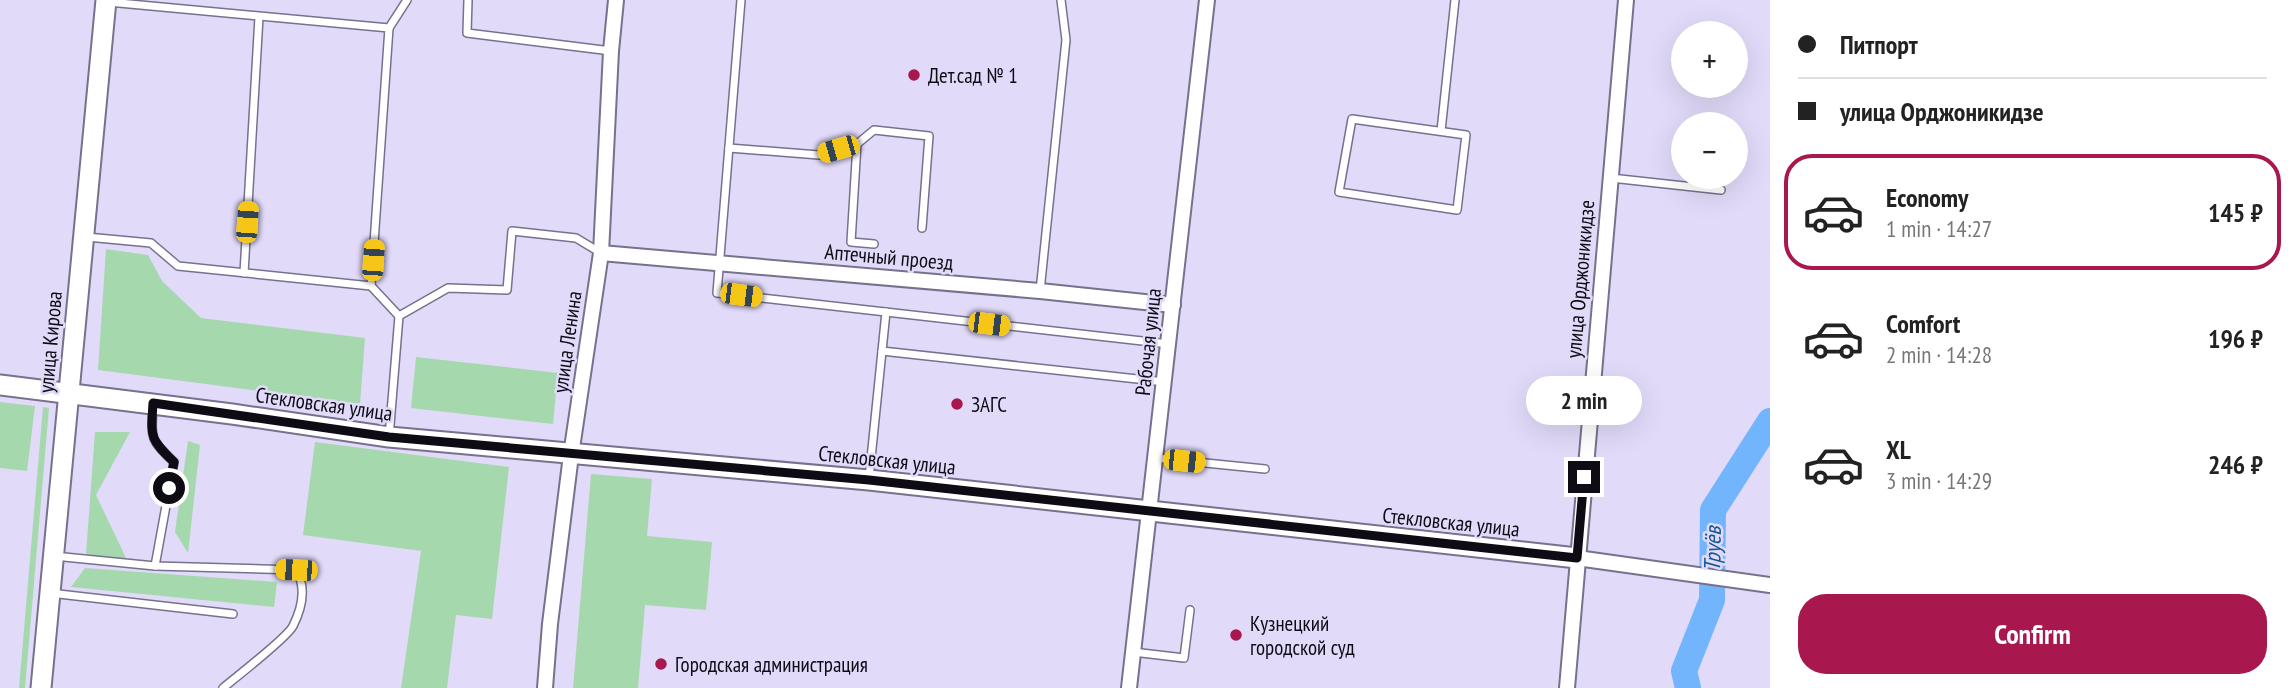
<!DOCTYPE html>
<html lang="en">
<head>
<meta charset="utf-8">
<style>
  :root { --surface:#fff; --page:#f2f2f2; --text:#222; --muted:#767676; --line:#e0e0e0; --accent:#a9174f }
  body { margin:0; font-family:"PT Sans Narrow",sans-serif; background:var(--page); color:var(--text); height:100vh; display:flex; flex-direction:column; font-size:26px; white-space:nowrap }
  * { box-sizing:border-box; margin:0 }
  p { font-size:23px; color:var(--muted) }
  .icon { flex:none; width:38px; height:38px; fill:none; stroke:currentColor; stroke-width:2; stroke-linecap:round; stroke-linejoin:round }
  .map { position:relative; flex:1; overflow:hidden }
  .panel { display:flex; flex-direction:column; background:var(--surface); width:525px }
  .panel>* { flex:none }
  .banner { display:grid; align-content:center; height:154px; padding:0 28px; background:var(--surface) }
  .fabs { position:absolute; left:1671px; top:21px; display:grid; gap:14px }
  .fabs a { display:grid; place-items:center; width:77px; height:77px; border-radius:50%; background:var(--surface); box-shadow:0 7px 28px #0002; font-size:35px }
  .end { position:absolute; width:32px; height:32px; margin:-16px; border:9px solid #0e0b15; background:#fff; box-shadow:0 0 0 4px #fff }
  .from { border-radius:50% }
  .bubble { position:absolute; height:49px; border-radius:24px; background:var(--surface); box-shadow:0 7px 28px #0002; font-size:23px; font-weight:800; line-height:49px; text-align:center }
  .car { position:absolute; width:21px; height:42px; margin:-21px -10px; border-radius:9px; box-shadow:0 0 5px 2px #0007; background:linear-gradient(#f5c518 24%,#345 0 40%,#f5c518 0 76%,#345 0 86%,#f5c518 0) }
  .banner b { display:flex; align-items:center; gap:24px; height:66px; font-size:26px }
  .banner b+b { border-top:2px solid var(--line) }
  .banner i { width:18px; height:18px; background:var(--text) }
  ul { padding:0; list-style:none }
  li { display:flex; align-items:center; gap:21px; height:116px; margin:0 14px 10px; padding:0 14px; border:4px solid transparent; border-radius:28px }
  li div { flex:1 }
  li b { display:block; font-size:26px }
  li em { font-style:normal; font-weight:800 }
  li.active { border-color:var(--accent) }
  li>.icon { width:63px; height:63px; stroke-width:1.5 }
  .cta { display:flex; gap:14px; margin-top:auto; padding:14px 28px }
  .cta a { flex:1; height:80px; border-radius:28px; background:var(--accent); color:#fff; font-size:28px; font-weight:800; line-height:80px; text-align:center }
  main { display:flex; flex:1; min-height:0 }
  .map>svg:first-child { display:block }
  .green { fill:#a6d8ae }
  .lines { fill:none; stroke-linecap:round; stroke-linejoin:round }
  .river { stroke:#73b5fd; stroke-width:26 }
  .lane-casing { stroke:#77718c; stroke-width:10 }
  .street-casing { stroke:#77718c; stroke-width:18 }
  .secondary-casing { stroke:#77718c; stroke-width:23 }
  .lane { stroke:#fff; stroke-width:7 }
  .street { stroke:#fff; stroke-width:14 }
  .secondary { stroke:#fff; stroke-width:19 }
  .route { stroke:#0e0b15; stroke-width:9 }
  .poi-dot { fill:#a9174f; stroke:#e1daf9; stroke-width:2.5 }
  .labels { text-anchor:middle; dominant-baseline:central; stroke-width:5; stroke-linejoin:round; paint-order:stroke }
  .poi-label { font-size:21px; fill:#0e0b15; stroke:#e1daf9; text-anchor:start }
  .street-label { font-size:21px; fill:#0e0b15; stroke:#e1daf9 }
  .water-label { font-size:23px; font-style:italic; fill:#115797; stroke:#e1daf9 }
</style>
</head>
<body>
<main>
<div class="map">
<svg width="1770" height="688" viewBox="0 0 1770 688">
  <rect width="100%" height="100%" fill="#e1daf9"/>
  <!-- green -->
  <g class="green">
    <path d="M106,249L148,255L162,281L201,318L365,338L360,404L98,370Z"/>
    <path d="M416,357L558,373L553,424L411,408Z"/>
    <path d="M0,402L35,406L27,471L0,468Z"/>
    <path d="M43,407L49,408L25,688H19Z"/>
    <path d="M95,432H130L96,495L127,560L86,554Z"/>
    <path d="M188,441L200,445L188,553L175,532Z"/>
    <path d="M315,442L509,467L492,619L456,615L447,688H401L421,551L303,535Z"/>
    <path d="M591,474L652,479L647,536L712,542L706,610L645,605L638,688H573Z"/>
    <path d="M85,568L277,582L274,607L71,587Z"/>
  </g>
  <g class="lines">
    <!-- river -->
    <path class="river" d="M1688,688L1684,671L1712,600L1713,510L1770,421"/>
    <defs>
      <g id="lane">
        <path d="M468,0L467,33L611,51"/>
        <path d="M741,0L717,293L1169,344"/>
        <path d="M389,28L407,0"/>
        <path d="M1352,119L1466,135L1457,210L1339,192Z"/>
        <path d="M1441,131L1455,0"/>
        <path d="M857,144L851,242L874,244"/>
        <path d="M729,148L819,155L857,144L874,130L929,136L922,228"/>
        <path d="M1611,178L1721,190"/>
        <path d="M87,237L151,243L178,266L371,286L389,28L108,2"/>
        <path d="M244,273L259,17"/>
        <path d="M371,286L399,316"/>
        <path d="M1040,291L1066,40L1061,0"/>
        <path d="M882,351L1165,382"/>
        <path d="M153,406C151,439 150,439 174,462L155,566"/>
        <path d="M389,437L399,316L448,288L507,290L512,231L576,238L601,253"/>
        <path d="M1156,458L1265,469"/>
        <path d="M869,478L886,312"/>
        <path d="M54,556L155,566L296,570C307,588 302,608 293,626C287,638 236,677 223,688"/>
        <path d="M50,593L233,614"/>
        <path d="M1133,652L1184,658L1190,610"/>
      </g>
      <g id="street">
        <path d="M601,253L1040,291L1173,305"/>
        <path d="M1577,558L1770,585"/>
        <path d="M545,688L550,624L571,455L601,253L611,51L616,0"/>
        <path d="M1129,688L1207,0"/>
        <path d="M1567,688L1626,0"/>
      </g>
      <g id="secondary">
        <path d="M0,385L232,414L389,437L869,480L1577,558"/>
        <path d="M41,688L106,0"/>
      </g>
    </defs>
    <!-- lane casing -->
    <use href="#lane" class="lane-casing"/>
    <!-- street casing -->
    <use href="#street" class="street-casing"/>
    <!-- secondary casing -->
    <use href="#secondary" class="secondary-casing"/>
    <!-- lane -->
    <use href="#lane" class="lane"/>
    <!-- street -->
    <use href="#street" class="street"/>
    <!-- secondary -->
    <use href="#secondary" class="secondary"/>
  </g>
  <g class="lines">
    <!-- route -->
    <path class="route" d="M169,488L174,462C149,438 151,437 153,403L389,437L869,480L1577,558L1584,477"/>
  </g>
  <!-- markers -->
  <g class="poi-dot">
    <circle cx="914" cy="75" r="7"/>
    <circle cx="957" cy="404" r="7"/>
    <circle cx="1236" cy="635" r="7"/>
    <circle cx="661" cy="664" r="7"/>
  </g>
  <g class="labels">
    <!-- poi labels -->
    <g class="poi-label">
      <text x="928" y="75">Дет.сад № 1</text>
      <text x="971" y="404">ЗАГС</text>
      <text x="1250" y="623">Кузнецкий<tspan x="1250" dy="24">городской суд</tspan></text>
      <text x="675" y="664">Городская администрация</text>
    </g>
    <!-- street labels -->
    <g class="street-label">
      <text transform="translate(889 257) rotate(5)">Аптечный проезд</text>
      <text transform="translate(1580 279) rotate(-85)">улица Орджоникидзе</text>
      <text transform="translate(50 342) rotate(-85)">улица Кирова</text>
      <text transform="translate(567 342) rotate(-82)">улица Ленина</text>
      <text transform="translate(1148 342) rotate(-84)">Рабочая улица</text>
      <text transform="translate(324 404) rotate(8)">Стекловская улица</text>
      <text transform="translate(887 460) rotate(6)">Стекловская улица</text>
      <text transform="translate(1451 522) rotate(6)">Стекловская улица</text>
    </g>
    <!-- water labels -->
    <g class="water-label">
      <text transform="translate(1712 549) rotate(-89)">Труёв</text>
    </g>
  </g>
</svg>
<div class="fabs">
<a>+</a>
<a>−</a>
</div>
<i class="end from" style="left:169px;top:488px"></i>
<i class="end" style="left:1584px;top:477px"></i>
<div class="bubble" style="left:1526px;top:376px;width:116px">2 min</div>
<i class="car" style="left:838px;top:149px;rotate:254deg"></i>
<i class="car" style="left:247px;top:222px;rotate:4deg"></i>
<i class="car" style="left:373px;top:260px;rotate:4deg"></i>
<i class="car" style="left:741px;top:295px;rotate:97deg"></i>
<i class="car" style="left:989px;top:324px;rotate:97deg"></i>
<i class="car" style="left:1184px;top:461px;rotate:96deg"></i>
<i class="car" style="left:296px;top:570px;rotate:272deg"></i>
</div>
<section class="panel">
<div class="banner">
<b><i class="from"></i>Питпорт</b>
<b><i></i>улица Орджоникидзе</b>
</div>
<ul>
<li class="active"><svg class="icon" aria-label="car" viewBox="0 0 24 24"><path d="M5 17H2v-5l4-1 3-4h7l3 4 3 1v5h-3M9 17h6M6 11h13"/><circle cx="7" cy="17" r="2"/><circle cx="17" cy="17" r="2"/></svg><div><b>Economy</b><p>1 min · 14:27</p></div><em>145 ₽</em></li>
<li><svg class="icon" aria-label="car" viewBox="0 0 24 24"><path d="M5 17H2v-5l4-1 3-4h7l3 4 3 1v5h-3M9 17h6M6 11h13"/><circle cx="7" cy="17" r="2"/><circle cx="17" cy="17" r="2"/></svg><div><b>Comfort</b><p>2 min · 14:28</p></div><em>196 ₽</em></li>
<li><svg class="icon" aria-label="car" viewBox="0 0 24 24"><path d="M5 17H2v-5l4-1 3-4h7l3 4 3 1v5h-3M9 17h6M6 11h13"/><circle cx="7" cy="17" r="2"/><circle cx="17" cy="17" r="2"/></svg><div><b>XL</b><p>3 min · 14:29</p></div><em>246 ₽</em></li>
</ul>
<div class="cta"><a>Confirm</a></div>
</section>
</main>
</body>
</html>
